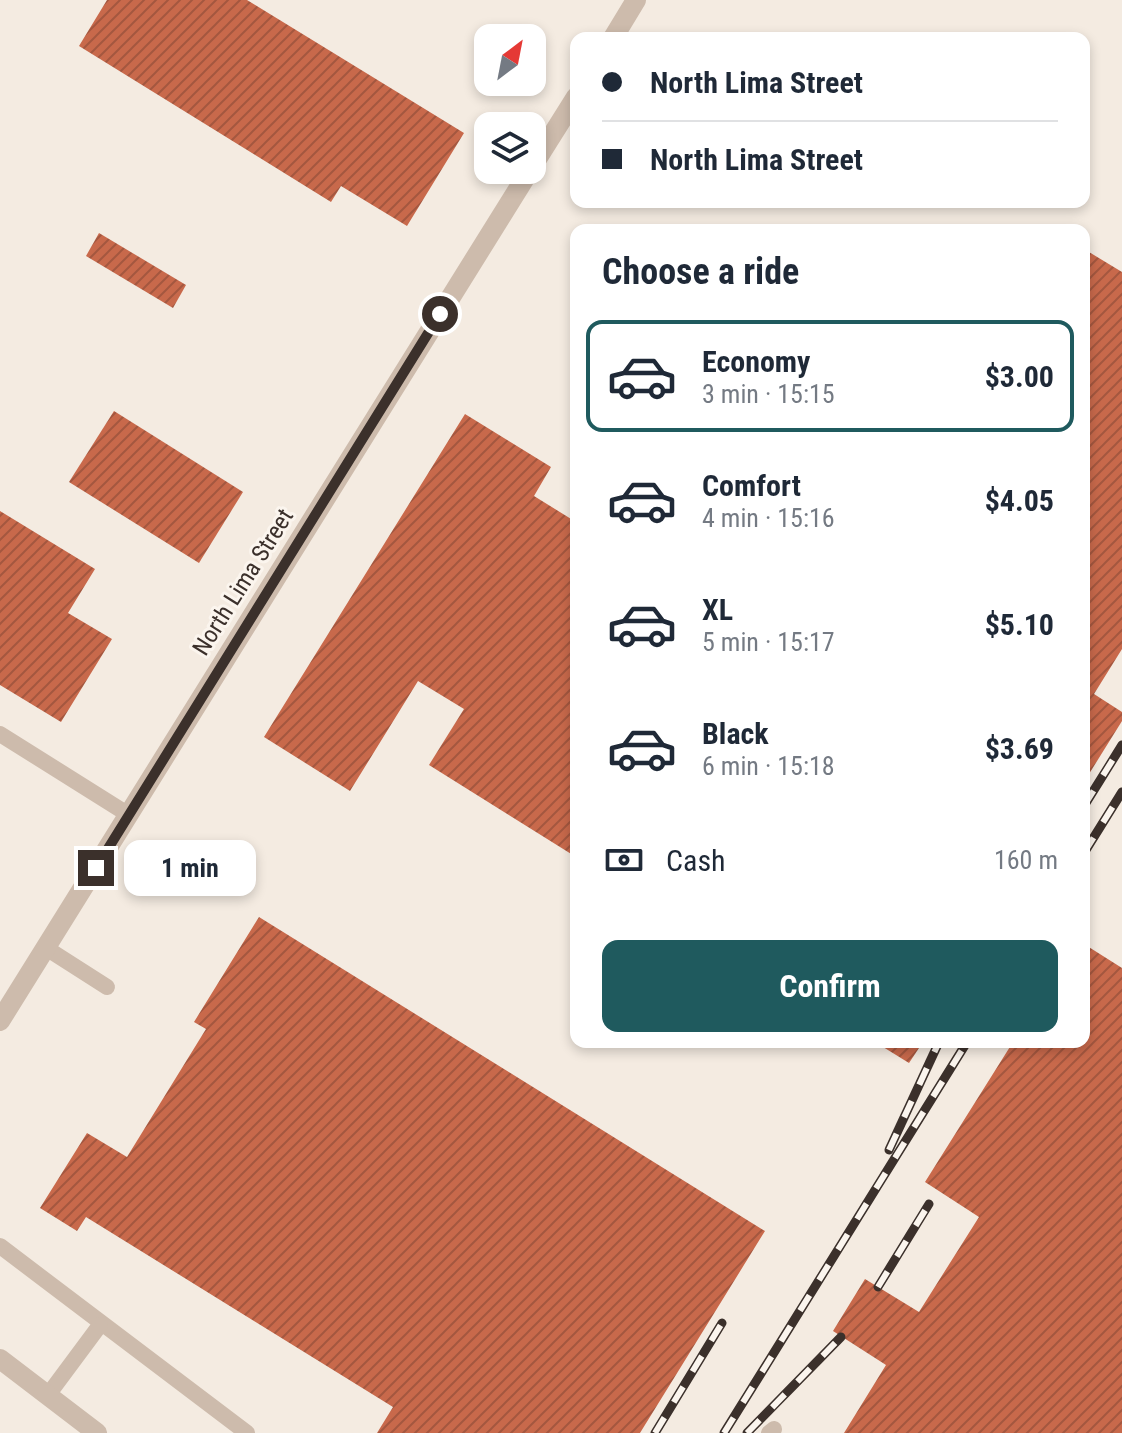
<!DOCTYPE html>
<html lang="en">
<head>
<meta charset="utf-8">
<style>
  :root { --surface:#fff; --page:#f2f2f3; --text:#1f2937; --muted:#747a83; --line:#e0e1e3; --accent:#1f5a5e }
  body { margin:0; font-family:"Roboto Condensed",sans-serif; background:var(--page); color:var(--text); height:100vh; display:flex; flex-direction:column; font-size:30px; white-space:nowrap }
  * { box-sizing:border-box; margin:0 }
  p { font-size:26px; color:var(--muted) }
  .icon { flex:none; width:44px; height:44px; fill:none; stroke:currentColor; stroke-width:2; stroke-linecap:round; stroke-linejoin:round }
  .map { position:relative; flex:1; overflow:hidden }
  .details { position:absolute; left:570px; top:224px; width:520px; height:824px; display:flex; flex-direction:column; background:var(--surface); border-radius:16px; box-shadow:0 4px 12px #0003 }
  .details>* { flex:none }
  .banner { position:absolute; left:570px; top:32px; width:520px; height:176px; border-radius:16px; box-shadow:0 4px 12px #0003; display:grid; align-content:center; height:176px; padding:0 32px; background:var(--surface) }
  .needle { width:52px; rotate:32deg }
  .tools { position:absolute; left:474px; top:24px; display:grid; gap:16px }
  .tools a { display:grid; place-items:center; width:72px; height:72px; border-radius:16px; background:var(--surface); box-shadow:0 4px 12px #0003; font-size:40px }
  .end { position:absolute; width:36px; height:36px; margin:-18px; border:10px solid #3b302b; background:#fff; box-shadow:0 0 0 4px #fff }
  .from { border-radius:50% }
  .bubble { position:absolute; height:56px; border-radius:16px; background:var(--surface); box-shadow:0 4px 12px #0003; font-size:26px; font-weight:700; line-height:56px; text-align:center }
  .banner b { display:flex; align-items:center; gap:28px; height:76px; font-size:30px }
  .banner b+b { border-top:2px solid var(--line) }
  .banner i { width:20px; height:20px; background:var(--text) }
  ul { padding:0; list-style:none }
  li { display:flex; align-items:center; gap:24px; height:112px; margin:0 16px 12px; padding:0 16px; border:4px solid transparent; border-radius:16px }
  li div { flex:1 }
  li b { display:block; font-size:30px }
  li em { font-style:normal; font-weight:700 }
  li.on { border-color:var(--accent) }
  li>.icon { width:72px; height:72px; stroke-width:1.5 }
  h2 { padding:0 32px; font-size:36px; line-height:96px }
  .pay { display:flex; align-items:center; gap:20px; height:88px; padding:0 32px; font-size:30px }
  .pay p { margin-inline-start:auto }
  .cta { display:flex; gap:16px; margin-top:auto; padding:16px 32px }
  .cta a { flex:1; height:92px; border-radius:16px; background:var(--accent); color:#fff; font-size:32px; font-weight:700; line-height:92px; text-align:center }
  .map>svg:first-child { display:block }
  .building { fill:url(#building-hatch) }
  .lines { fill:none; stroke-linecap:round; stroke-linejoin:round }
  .service { stroke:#cdbbac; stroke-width:16 }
  .minor { stroke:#cdbbac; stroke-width:20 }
  .tertiary { stroke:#cdbbac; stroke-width:20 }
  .rail-casing { stroke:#3b302b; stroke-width:9 }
  .rail { stroke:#fbf5ee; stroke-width:6; stroke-dasharray:18; stroke-linecap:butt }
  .route { stroke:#3b302b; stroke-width:10 }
  .labels { text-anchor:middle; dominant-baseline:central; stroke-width:6; stroke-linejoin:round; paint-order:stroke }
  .street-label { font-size:24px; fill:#3b302b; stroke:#fbf5ee }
</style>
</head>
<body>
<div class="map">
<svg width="1122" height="1433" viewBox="0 0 1122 1433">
  <defs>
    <pattern id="building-hatch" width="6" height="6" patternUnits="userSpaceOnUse" patternTransform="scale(2)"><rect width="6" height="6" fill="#c8694b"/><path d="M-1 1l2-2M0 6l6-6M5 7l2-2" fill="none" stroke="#a4573f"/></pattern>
  </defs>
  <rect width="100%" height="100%" fill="#f4ebe1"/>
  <!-- building -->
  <g class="building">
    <path d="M107,0H247L464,133L407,226L341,186L331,202L79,46Z"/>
    <path d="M99,233L186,285L173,308L86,256Z"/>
    <path d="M1084,249L1122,272V649L1094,694L1122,712V721L1084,782Z"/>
    <path d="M114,411L243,492L199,563L69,482Z"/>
    <path d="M465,414L551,467L534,496L576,522V857L429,765L464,709L418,681L350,791L264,737Z"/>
    <path d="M0,511L95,569L68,613L112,639L61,722L0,685Z"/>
    <path d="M259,917L765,1231L640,1433H377L393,1407L86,1217L77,1231L40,1208L87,1133L127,1157L206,1029L194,1022Z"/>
    <path d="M1084,944L1122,968V1433H844L886,1365L833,1331L865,1279L919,1312L979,1217L925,1182L1013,1042H1084Z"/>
    <path d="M875,1042H923L909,1063Z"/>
  </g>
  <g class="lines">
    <!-- service -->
    <g class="service">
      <path d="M0,734L129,815"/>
      <path d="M46,948L107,987"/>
      <path d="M0,1246L247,1433"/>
      <path d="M48,1395L100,1325"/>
      <path d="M769,1433L774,1429"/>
    </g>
    <!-- minor -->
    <g class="minor">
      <path d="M613,38L636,0"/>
      <path d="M532,167L576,97"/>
      <path d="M0,1021L530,170"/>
    </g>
    <!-- tertiary -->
    <path class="tertiary" d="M0,1359L97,1433"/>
    <defs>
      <g id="rail">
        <path d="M1084,806L1122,745"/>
        <path d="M1084,853L1122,792"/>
        <path d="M889,1150L939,1042"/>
        <path d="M878,1287L929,1204"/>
        <path d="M655,1433L722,1323"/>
        <path d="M724,1433L967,1042"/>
        <path d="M747,1433L841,1337"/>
      </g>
    </defs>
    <!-- rail casing -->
    <use href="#rail" class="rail-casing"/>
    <!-- rail -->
    <use href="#rail" class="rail"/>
  </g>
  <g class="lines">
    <!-- route -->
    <path class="route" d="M96,868L440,314"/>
  </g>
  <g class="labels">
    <!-- street labels -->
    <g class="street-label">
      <text transform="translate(243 582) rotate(-58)">North Lima Street</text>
    </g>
  </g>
</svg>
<div class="tools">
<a><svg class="needle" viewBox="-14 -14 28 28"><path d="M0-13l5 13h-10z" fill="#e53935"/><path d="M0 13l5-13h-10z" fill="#747a83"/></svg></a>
<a><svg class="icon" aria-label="layers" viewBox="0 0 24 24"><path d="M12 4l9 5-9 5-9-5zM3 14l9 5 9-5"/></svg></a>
</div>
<i class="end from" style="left:440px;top:314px"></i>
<i class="end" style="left:96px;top:868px"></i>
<div class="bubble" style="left:124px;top:840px;width:132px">1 min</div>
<div class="banner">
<b><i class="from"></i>North Lima Street</b>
<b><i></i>North Lima Street</b>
</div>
<section class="details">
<h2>Choose a ride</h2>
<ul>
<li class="on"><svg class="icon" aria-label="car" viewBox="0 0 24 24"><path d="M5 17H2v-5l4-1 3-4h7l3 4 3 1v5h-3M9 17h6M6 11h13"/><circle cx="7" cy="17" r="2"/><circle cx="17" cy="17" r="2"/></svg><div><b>Economy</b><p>3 min · 15:15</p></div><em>$3.00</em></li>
<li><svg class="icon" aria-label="car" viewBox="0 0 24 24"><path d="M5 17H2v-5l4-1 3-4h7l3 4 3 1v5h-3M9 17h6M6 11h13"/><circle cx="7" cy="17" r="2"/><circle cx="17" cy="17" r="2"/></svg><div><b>Comfort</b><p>4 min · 15:16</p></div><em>$4.05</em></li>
<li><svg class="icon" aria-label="car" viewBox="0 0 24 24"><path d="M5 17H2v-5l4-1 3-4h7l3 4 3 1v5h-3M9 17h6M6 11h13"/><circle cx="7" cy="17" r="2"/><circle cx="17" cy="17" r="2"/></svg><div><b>XL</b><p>5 min · 15:17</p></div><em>$5.10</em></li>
<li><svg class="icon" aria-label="car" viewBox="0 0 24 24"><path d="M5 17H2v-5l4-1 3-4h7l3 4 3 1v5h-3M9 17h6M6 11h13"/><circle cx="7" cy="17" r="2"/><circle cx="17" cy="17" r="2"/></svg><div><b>Black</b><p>6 min · 15:18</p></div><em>$3.69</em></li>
</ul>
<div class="pay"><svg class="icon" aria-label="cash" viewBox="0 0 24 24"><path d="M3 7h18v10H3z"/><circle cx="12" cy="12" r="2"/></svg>Cash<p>160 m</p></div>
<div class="cta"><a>Confirm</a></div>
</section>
</div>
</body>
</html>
